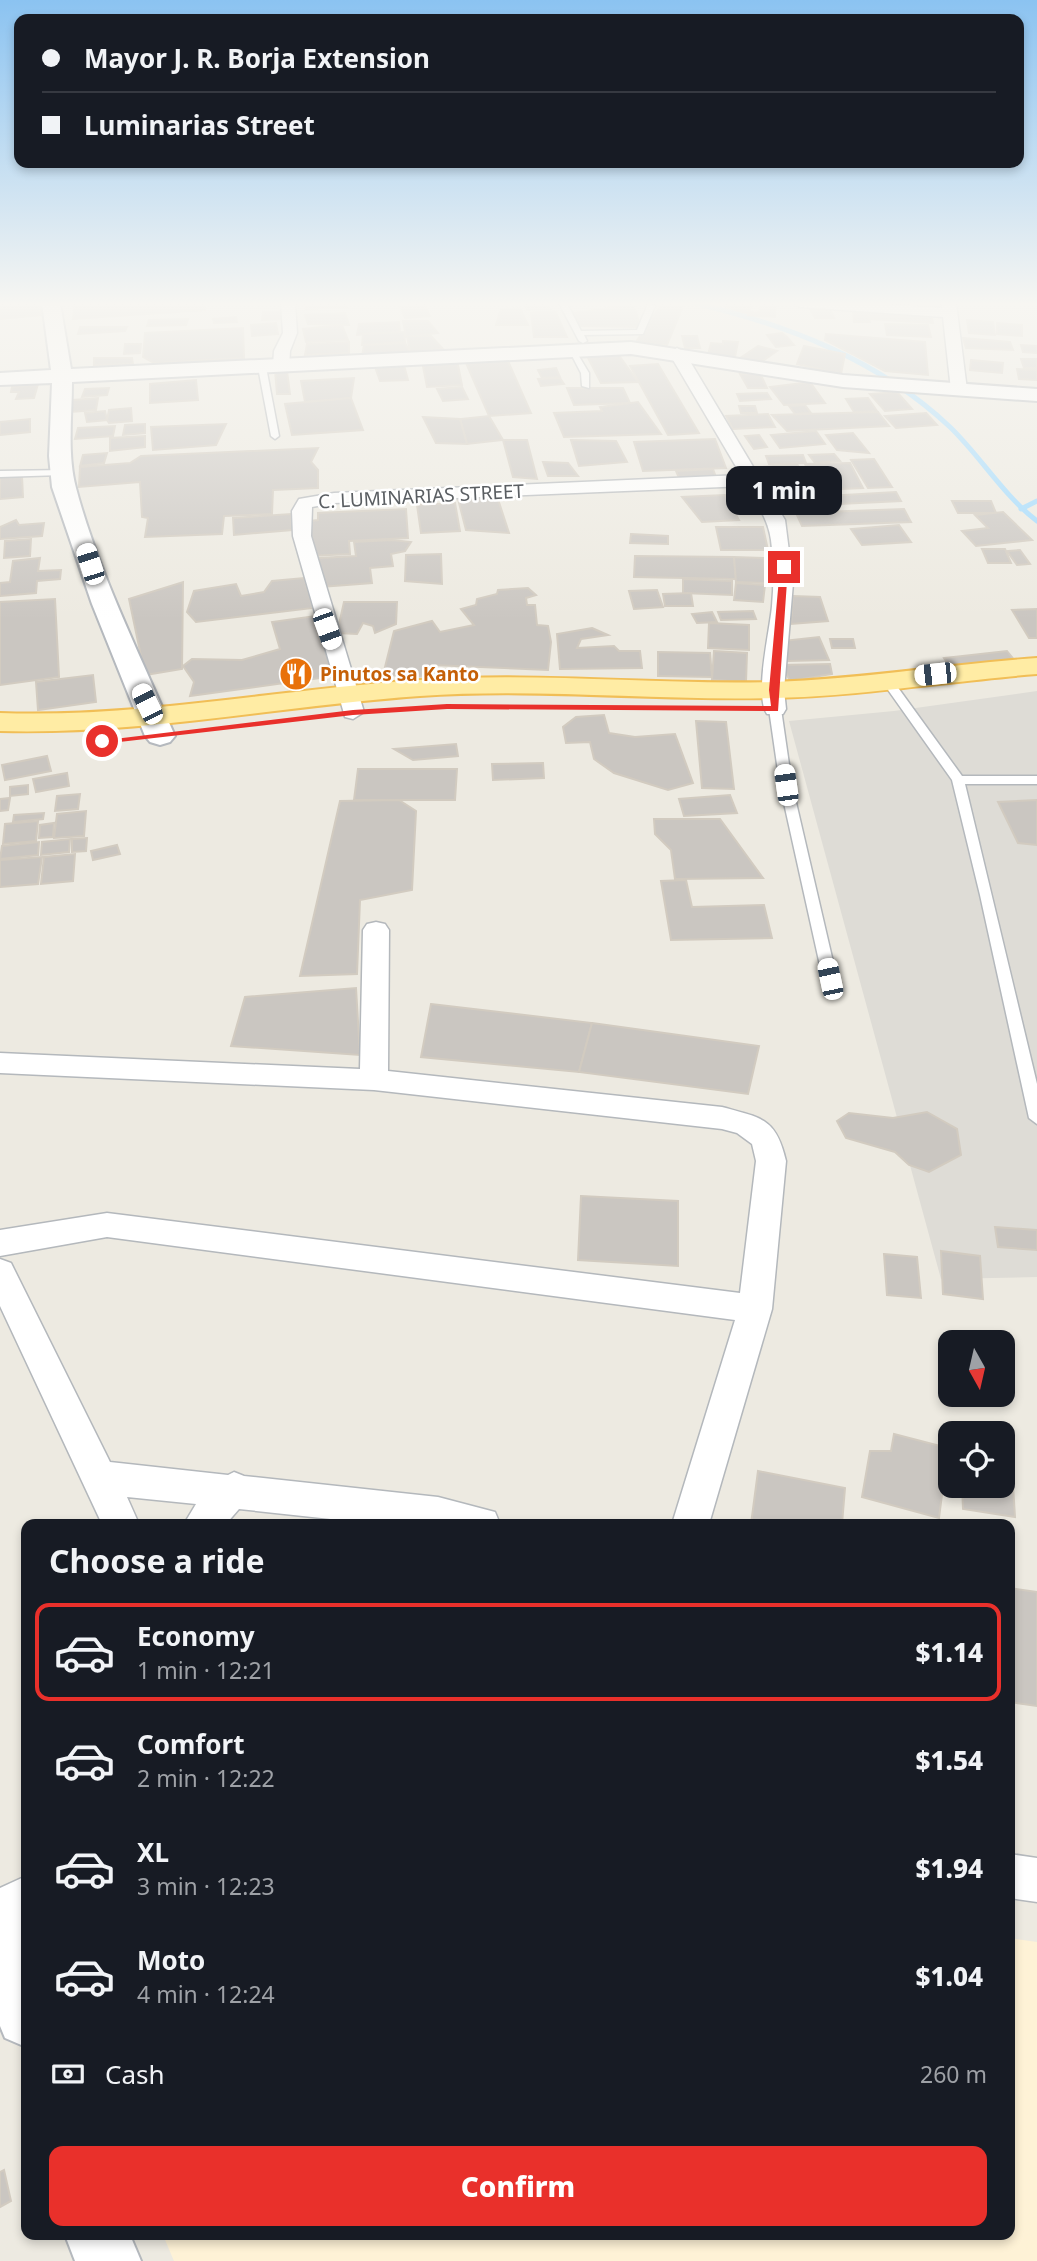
<!DOCTYPE html>
<html lang="en">
<head>
<meta charset="utf-8">
<style>
  :root { --surface:#171b24; --page:#20242c; --text:#f1f3f6; --muted:#9ea1a6; --line:#363941; --accent:#e9302b }
  body { margin:0; font-family:"Noto Sans",sans-serif; background:var(--page); color:var(--text); height:100vh; display:flex; flex-direction:column; font-size:26px; white-space:nowrap }
  * { box-sizing:border-box; margin:0 }
  p { font-size:23px; color:var(--muted) }
  .icon { flex:none; width:38px; height:38px; fill:none; stroke:currentColor; stroke-width:2; stroke-linecap:round; stroke-linejoin:round }
  .map { position:relative; flex:1; overflow:hidden }
  .details { position:absolute; left:21px; top:1519px; width:994px; height:721px; display:flex; flex-direction:column; background:var(--surface); border-radius:14px; box-shadow:0 4px 10px #0003 }
  .details>* { flex:none }
  .top-card { position:absolute; left:14px; top:14px; width:1010px; height:154px; border-radius:14px; box-shadow:0 4px 10px #0003; display:grid; align-content:center; height:154px; padding:0 28px; background:var(--surface) }
  .needle { width:46px; rotate:172deg }
  .tools { position:absolute; left:938px; top:1330px; display:grid; gap:14px }
  .tools a { display:grid; place-items:center; width:77px; height:77px; border-radius:14px; background:var(--surface); box-shadow:0 4px 10px #0003; font-size:35px }
  .end { position:absolute; width:32px; height:32px; margin:-16px; border:9px solid #e9302b; background:#fff; box-shadow:0 0 0 4px #fff }
  .from { border-radius:50% }
  .bubble { position:absolute; height:49px; border-radius:14px; background:var(--surface); box-shadow:0 4px 10px #0003; font-size:23px; font-weight:800; line-height:49px; text-align:center }
  .car { position:absolute; width:21px; height:42px; margin:-21px -10px; border-radius:9px; box-shadow:0 0 5px 2px #0007; background:linear-gradient(#fff 24%,#345 0 40%,#fff 0 76%,#345 0 86%,#fff 0) }
  .top-card b { display:flex; align-items:center; gap:24px; height:66px; font-size:26px }
  .top-card b+b { border-top:2px solid var(--line) }
  .top-card i { width:18px; height:18px; background:var(--text) }
  ul { padding:0; list-style:none }
  li { display:flex; align-items:center; gap:21px; height:98px; margin:0 14px 10px; padding:0 14px; border:4px solid transparent; border-radius:14px }
  li div { flex:1 }
  li b { display:block; font-size:26px }
  li em { font-style:normal; font-weight:800 }
  li.active { border-color:var(--accent) }
  li>.icon { width:63px; height:63px; stroke-width:1.5 }
  h2 { padding:0 28px; font-size:32px; line-height:84px }
  .pay { display:flex; align-items:center; gap:18px; height:77px; padding:0 28px; font-size:26px }
  .pay p { margin-inline-start:auto }
  .primary-button { display:flex; gap:14px; margin-top:auto; padding:14px 28px }
  .primary-button a { flex:1; height:80px; border-radius:14px; background:var(--accent); color:#fff; font-size:28px; font-weight:800; line-height:80px; text-align:center }
  .map>svg:first-child { display:block }
  .commercial { fill:#fef2d6 }
  .industrial { fill:#dedcd6 }
  .lines { fill:none; stroke-linecap:round; stroke-linejoin:round }
  .stream { stroke:#9fdaff; stroke-width:5 }
  .building { fill:#cac6c1; stroke:#d2cbc0; stroke-width:2 }
  .lane-casing { stroke:#b4b8bc; stroke-width:3 }
  .street-casing { stroke:#b4b8bc; stroke-width:3 }
  .secondary-casing { stroke:#b5b9be; stroke-width:4 }
  .primary-casing { stroke:#f1be56; stroke-width:4 }
  .lane { fill:#fff; fill-rule:evenodd }
  .street { fill:#fff; fill-rule:evenodd }
  .secondary { fill:#fff; fill-rule:evenodd }
  .primary { fill:#ffeca4; fill-rule:evenodd }
  .route { fill:#e9302b }
  .labels { text-anchor:middle; dominant-baseline:central; stroke-width:5; stroke-linejoin:round; paint-order:stroke }
  .far-street-label { font-size:19px; fill:#5a5e62; stroke:#fff }
  .far-food-label { font-size:19px; font-weight:bold; fill:#c56008; stroke:#fff; text-anchor:start }
</style>
</head>
<body>
<div class="map">
<svg width="1037" height="2261" viewBox="0 0 1037 2261">
  <rect width="100%" height="100%" fill="#edeae1"/>
  <!-- commercial -->
  <path class="commercial" d="M1010,1938L1037,1942V2261H174L163,2235H1010Z"/>
  <!-- industrial -->
  <path class="industrial" d="M1037,691V1277L941,1279L789,721L894,711Z"/>
  <g class="lines">
    <!-- stream -->
    <g class="stream">
      <path d="M694,303C788,325 879,360 950,427C981,457 1003,495 1037,521"/>
      <path d="M1021,509L1037,501"/>
    </g>
  </g>
  <!-- building -->
  <g class="building">
    <path d="M0,303H39L41,315L0,319Z"/>
    <path d="M75,303H204L205,310L73,319Z"/>
    <path d="M305,303H346L347,307L306,309Z"/>
    <path d="M524,303H546L550,309L527,310Z"/>
    <path d="M662,303L683,306L667,345H634Z"/>
    <path d="M728,303H754L747,313L726,307Z"/>
    <path d="M761,303H776L775,317L748,315V312L759,313Z"/>
    <path d="M424,304L430,316L405,318L400,306Z"/>
    <path d="M633,304L641,327L578,326L574,313Z"/>
    <path d="M520,308L528,325H496L501,309Z"/>
    <path d="M830,308L834,318H815L810,309Z"/>
    <path d="M870,309L931,313L933,323L869,319Z"/>
    <path d="M283,311V319L262,320L263,312Z"/>
    <path d="M555,311L567,337H534L531,313Z"/>
    <path d="M853,312H868L870,322H854Z"/>
    <path d="M345,313L349,325L308,324L305,315Z"/>
    <path d="M236,317L237,322L214,323L213,319Z"/>
    <path d="M188,319L186,325L147,326L149,320Z"/>
    <path d="M967,320L993,322L995,335L969,333Z"/>
    <path d="M403,321H428L438,333L406,337Z"/>
    <path d="M399,322L400,332L357,335L359,324Z"/>
    <path d="M276,323L278,334L252,336L251,325Z"/>
    <path d="M997,323L1022,325V336L997,334Z"/>
    <path d="M885,324L928,325L931,337L887,335Z"/>
    <path d="M342,325L348,340L306,342L303,329Z"/>
    <path d="M80,327H127L125,331L78,334Z"/>
    <path d="M243,328L244,358L154,363L143,357L145,333Z"/>
    <path d="M404,332L405,342L362,345L363,334Z"/>
    <path d="M782,333L787,337L794,345L776,347L767,335Z"/>
    <path d="M826,334L925,342L928,375L885,371L825,340Z"/>
    <path d="M407,336H431L443,349L410,352Z"/>
    <path d="M682,336H697L700,348H685Z"/>
    <path d="M963,338L1010,342L1013,350L966,348Z"/>
    <path d="M723,341L738,342L735,357L708,355L711,343L723,344Z"/>
    <path d="M349,342V353L305,355L307,344Z"/>
    <path d="M405,343L410,352L362,356L364,345Z"/>
    <path d="M125,344H141L140,353L124,354Z"/>
    <path d="M1021,345L1037,346V353L1023,352Z"/>
    <path d="M758,346L777,351L760,363L740,358Z"/>
    <path d="M804,346L845,354L841,374L797,364Z"/>
    <path d="M586,354H618L638,382L601,383Z"/>
    <path d="M94,358H132L133,364L94,365Z"/>
    <path d="M1021,359H1037V368H1024Z"/>
    <path d="M457,360L462,385L427,387L422,361Z"/>
    <path d="M971,360L1003,363L1002,373L970,370Z"/>
    <path d="M508,361L531,413L489,416L466,363Z"/>
    <path d="M658,364L699,433L668,435L630,366Z"/>
    <path d="M404,365L408,380L380,381L375,367Z"/>
    <path d="M556,368L560,377L542,378L538,370Z"/>
    <path d="M1017,369L1037,370V380L1019,379Z"/>
    <path d="M275,370L287,371L290,394H277Z"/>
    <path d="M760,373L767,388H748L740,374Z"/>
    <path d="M354,378L351,398L305,402L301,381Z"/>
    <path d="M560,378L564,384L541,386L538,379Z"/>
    <path d="M196,380L198,400L150,403V384Z"/>
    <path d="M810,382L825,403L784,405L770,387Z"/>
    <path d="M38,384L34,398L16,399L19,392H11L12,387Z"/>
    <path d="M462,387L468,399L443,401L437,389Z"/>
    <path d="M109,388L107,395L82,397L85,389Z"/>
    <path d="M567,388H623L630,403L574,405Z"/>
    <path d="M897,392L912,409L885,411L870,394Z"/>
    <path d="M767,393L771,399L740,401L737,394Z"/>
    <path d="M98,398L96,410L71,412L73,400Z"/>
    <path d="M351,398L363,430L292,435L285,404Z"/>
    <path d="M868,398L877,411L854,412L846,399Z"/>
    <path d="M638,402L661,434L564,437L554,413L602,411L600,407Z"/>
    <path d="M805,405L811,413L795,414L789,406Z"/>
    <path d="M739,406H755L757,413H741Z"/>
    <path d="M131,408L132,421L109,423L107,420L109,410Z"/>
    <path d="M105,411L107,420L87,422L85,413Z"/>
    <path d="M878,412L889,426L787,431L772,415Z"/>
    <path d="M926,413L937,425L896,428L885,416Z"/>
    <path d="M768,414L775,427L733,429L726,416Z"/>
    <path d="M489,416L503,440L467,444L460,419Z"/>
    <path d="M423,417L460,419L467,444L436,443Z"/>
    <path d="M30,419V432L0,435V422Z"/>
    <path d="M145,424V433L123,435L125,425Z"/>
    <path d="M226,424L216,445L153,450L151,427Z"/>
    <path d="M115,426L113,436L75,439L78,428Z"/>
    <path d="M816,431L825,444L780,448L771,435Z"/>
    <path d="M853,433L869,453L837,450L826,435Z"/>
    <path d="M759,435L767,447L754,449L745,436Z"/>
    <path d="M145,436V447L110,451V438Z"/>
    <path d="M715,439L726,468L643,471L634,442Z"/>
    <path d="M503,440H527L537,479L513,477Z"/>
    <path d="M571,440L616,441L627,462L579,466Z"/>
    <path d="M318,448L311,462L318,470V488L273,490L272,514L224,516L222,534L145,537L148,518L142,517L140,482L79,487L80,467L130,463L141,456Z"/>
    <path d="M107,453L104,463L80,466L83,455Z"/>
    <path d="M834,454L840,461L815,463L809,455Z"/>
    <path d="M803,455L806,463L769,464L766,456Z"/>
    <path d="M874,459L892,487L868,488L851,460Z"/>
    <path d="M543,462L568,463L578,476H548Z"/>
    <path d="M850,463L863,488L817,490L805,464Z"/>
    <path d="M797,464L805,476L790,477L794,483L773,484L762,467Z"/>
    <path d="M713,469L716,477L679,478L676,471Z"/>
    <path d="M22,476L23,497L0,499V477Z"/>
    <path d="M813,485L823,494L791,496L786,487Z"/>
    <path d="M896,492L901,501L796,506L792,498Z"/>
    <path d="M725,495L739,520L702,522L682,497Z"/>
    <path d="M497,496L509,533L466,530L458,499Z"/>
    <path d="M952,501H991L996,513H958Z"/>
    <path d="M455,503L460,531L421,533L417,505Z"/>
    <path d="M406,509L408,538L349,541L350,554L310,556V521L318,520V513Z"/>
    <path d="M904,509L911,522L802,526L796,513Z"/>
    <path d="M1003,512L1032,540L976,546L962,531L988,528L975,515Z"/>
    <path d="M291,514L292,530L234,535L233,518Z"/>
    <path d="M16,520L19,525L44,523L42,536L0,539V527Z"/>
    <path d="M899,525L911,542L862,545L851,529Z"/>
    <path d="M716,527H763L768,550H721Z"/>
    <path d="M631,534L668,536V544L630,543Z"/>
    <path d="M31,539L30,556L4,558L5,541Z"/>
    <path d="M392,540L411,542L405,551L391,554L393,566L370,568L372,583L321,587L319,558L356,556L354,542Z"/>
    <path d="M982,549H1005L1011,563H988Z"/>
    <path d="M1020,550L1030,564L1017,565L1007,551Z"/>
    <path d="M441,554L442,584L405,581L406,555Z"/>
    <path d="M635,556L734,557L736,579L634,577Z"/>
    <path d="M734,557L764,558L766,583L736,582Z"/>
    <path d="M40,558L38,571L61,570L60,579L37,581L36,593L0,596V583L10,582L13,561Z"/>
    <path d="M304,578L313,608L196,622L187,612L194,591L236,584L241,596L264,592L272,581Z"/>
    <path d="M683,579L732,581V595L683,593Z"/>
    <path d="M183,582L182,669L145,675L129,599Z"/>
    <path d="M736,583L765,585L763,602L734,600Z"/>
    <path d="M528,588L536,595L526,598L527,605H535L537,625L548,626L551,642L548,670L432,665L430,677L383,675L394,631L432,621L440,632L474,625L461,609L476,605L477,599L497,594L498,590Z"/>
    <path d="M657,590L663,607L634,609L629,591Z"/>
    <path d="M691,593L693,606H665L663,594Z"/>
    <path d="M793,596L820,597L828,621L791,624Z"/>
    <path d="M55,599L59,677L0,685V602Z"/>
    <path d="M344,602H397L396,624L375,633L373,626L363,623L357,634L337,633Z"/>
    <path d="M1037,609V638H1029L1012,610Z"/>
    <path d="M753,611L756,619L721,620L718,612Z"/>
    <path d="M712,612L717,622L697,623L692,614Z"/>
    <path d="M315,616L335,676L190,696L194,682L183,666L192,659L242,660L280,649L272,622Z"/>
    <path d="M709,623L749,625V650L708,648Z"/>
    <path d="M592,628L608,635L581,639L577,648L614,646L619,651H640L642,668L560,669L557,634Z"/>
    <path d="M819,637L829,660L788,661L782,641Z"/>
    <path d="M830,639H853L855,648H832Z"/>
    <path d="M714,651L747,653L746,682L712,680Z"/>
    <path d="M1007,651L1015,661L950,667L944,658Z"/>
    <path d="M658,652L710,653L712,677L658,676Z"/>
    <path d="M830,664L832,674L790,681L782,665Z"/>
    <path d="M93,675L96,702L38,710L36,682Z"/>
    <path d="M604,715L609,733L635,737L675,734L693,783L668,790L614,773L594,759L590,742L566,743L563,727L576,717Z"/>
    <path d="M696,721L726,722L734,789L702,788Z"/>
    <path d="M456,744L458,756L413,760L394,749Z"/>
    <path d="M47,756L51,771L5,780L2,765Z"/>
    <path d="M543,763L544,778L493,780L492,764Z"/>
    <path d="M358,769H457L455,800H354Z"/>
    <path d="M67,773L69,786L36,792L33,779Z"/>
    <path d="M28,785V794L10,796V787Z"/>
    <path d="M80,794L78,809L55,811L57,796Z"/>
    <path d="M730,795L737,813L684,816L679,799Z"/>
    <path d="M10,798L8,810L0,811V799Z"/>
    <path d="M399,800L416,811L412,890L360,900L357,974L300,976L340,801Z"/>
    <path d="M1037,800V845L1018,843L998,802Z"/>
    <path d="M86,811L84,836L54,838L57,814Z"/>
    <path d="M44,813L43,819L13,822L14,815Z"/>
    <path d="M654,819H720L763,878L675,879L671,850L655,834Z"/>
    <path d="M38,821L36,841L3,844L5,824Z"/>
    <path d="M54,823L53,837L39,838L40,825Z"/>
    <path d="M87,838L86,851L72,852V839Z"/>
    <path d="M70,839L69,852L41,855L42,842Z"/>
    <path d="M39,842L38,855L0,859L2,846Z"/>
    <path d="M117,845L120,854L93,860L91,851Z"/>
    <path d="M75,854L73,881L41,884L44,857Z"/>
    <path d="M42,857L38,884L0,887V860Z"/>
    <path d="M686,880L692,907L764,905L772,938L671,940L661,881Z"/>
    <path d="M356,988L360,1055L231,1046L245,997Z"/>
    <path d="M431,1004L592,1023L579,1072L421,1057Z"/>
    <path d="M592,1023L759,1046L748,1094L579,1072Z"/>
    <path d="M927,1112L957,1129L961,1155L929,1172L909,1165L895,1152L846,1138L837,1121L849,1113L893,1118Z"/>
    <path d="M581,1196L678,1201V1266L578,1260Z"/>
    <path d="M995,1227L1037,1230V1250L998,1247Z"/>
    <path d="M941,1251L980,1256L983,1299L943,1294Z"/>
    <path d="M884,1254L917,1257L921,1298L887,1295Z"/>
    <path d="M894,1434L948,1448L939,1518L862,1497L870,1451H891Z"/>
    <path d="M1003,1468L1012,1469L1015,1517L963,1509L962,1486H1003Z"/>
    <path d="M758,1471L845,1488L842,1524H751Z"/>
    <path d="M1010,1588L1037,1592V1706L1010,1702Z"/>
    <path d="M4,2170L11,2201L0,2207V2172Z"/>
  </g>
  <g class="lines">
    <defs>
      <g id="lane">
        <path d="M559,303H567L581,331L637,330L648,304L655,306L643,334L584,335L587,341L583,343L579,341Z"/>
        <path d="M568,348H574L589,373V388L582,386L581,373Z"/>
        <path d="M262,365L266,367L279,436L275,439L271,436L258,367Z"/>
        <path d="M65,470V474L62,475L0,477V471Z"/>
        <path d="M887,677L891,678L962,776H1037V784H965L1037,1084V1124L1029,1118L980,895L952,780L881,680Z"/>
        <path d="M775,706L781,709L792,785L837,979L830,984L823,979L780,785L769,709Z"/>
      </g>
      <g id="street">
        <path d="M281,303H295L297,333L290,351L289,366L281,371L273,366L274,351L283,333Z"/>
        <path d="M793,303H865L942,308V303H956L967,390L959,395L951,390L943,317L800,307Z"/>
        <path d="M677,348L685,353L785,520L793,583L784,690L786,709L783,714H767C754,695 770,630 772,606C774,584 774,562 771,540C768,519 757,504 747,486L334,503L312,507L311,536L364,712L353,719L345,717L293,536L292,511L299,499L334,493L741,475L669,353Z"/>
        <path d="M376,922L385,924L389,930L388,1071L722,1107C762,1118 776,1118 786,1161L772,1309L709,1524H672L735,1320L107,1237L0,1256V1230L107,1213L740,1293L756,1161L752,1144L737,1133L722,1129L374,1090L0,1073V1053L360,1069L363,930L367,924Z"/>
        <path d="M0,1259L11,1263L110,1462L228,1475L234,1472L244,1476L438,1497L495,1512L500,1524H377L239,1509L226,1524H184L196,1504L127,1497L139,1524H102L0,1306Z"/>
        <path d="M1010,1854L1037,1858V1902L1010,1898Z"/>
        <path d="M26,1876V1922L0,1934V1888Z"/>
      </g>
      <g id="secondary">
        <path d="M42,303H60L71,369L631,342L843,375L1037,389V401L843,387L631,354L72,382C72,416 67,454 76,488C98,571 141,657 175,736L170,742L160,745L150,742L145,736L92,604L52,487L49,456L52,383L0,385V373L51,370Z"/>
        <path d="M0,1911L20,1920L26,1933V2047L5,2038L0,2026Z"/>
        <path d="M65,2235H130L141,2261H75Z"/>
      </g>
      <path id="primary" d="M1037,658V674C949,681 862,696 774,698C656,701 538,688 420,696C279,706 142,735 0,731V713C142,718 279,689 420,680C538,672 656,685 774,682C862,679 949,664 1037,658Z"/>
    </defs>
    <!-- lane casing -->
    <use href="#lane" class="lane-casing"/>
    <!-- street casing -->
    <use href="#street" class="street-casing"/>
    <!-- secondary casing -->
    <use href="#secondary" class="secondary-casing"/>
    <!-- primary casing -->
    <use href="#primary" class="primary-casing"/>
    <!-- lane -->
    <use href="#lane" class="lane"/>
    <!-- street -->
    <use href="#street" class="street"/>
    <!-- secondary -->
    <use href="#secondary" class="secondary"/>
    <!-- primary -->
    <use href="#primary" class="primary"/>
  </g>
  <!-- sky -->
  <linearGradient id="sky" x2="0" y2="1"><stop stop-color="#8bc3f1"/><stop offset="0.49" stop-color="#f7f6f2"/><stop offset="1" stop-color="#f7f6f2" stop-opacity="0"/></linearGradient>
  <rect width="1037" height="620" fill="url(#sky)"/>
  <!-- route -->
  <path class="route" d="M784,565L788,567L778,711L447,709L353,715L102,744L98,741L353,710L447,704L771,706L769,690L780,567Z"/>
  <!-- icons -->
  <defs>
    <symbol id="restaurant-disc" viewBox="-11 -11 22 22"><circle r="9.5" fill="#e8710a" stroke="#fff"/><path d="M-5-6h1v4h1v-4h1v4h1v-4h1v5L-1.5 .5V6h-2V.5L-5-1ZM5-6V6H3V1.5H1.5Q1.5-4 5-6Z" fill="#fff"/></symbol>
  </defs>
  <g fill-rule="evenodd">
    <use href="#restaurant-disc" x="277" y="655" width="38" height="38"/>
  </g>
  <g class="labels">
    <!-- far-street labels -->
    <g class="far-street-label">
      <text transform="translate(421 496) rotate(-3)">C. LUMINARIAS STREET</text>
    </g>
    <!-- far-food labels -->
    <g class="far-food-label">
      <text x="320" y="674">Pinutos sa Kanto</text>
    </g>
  </g>
</svg>
<div class="tools">
<a><svg class="needle" viewBox="-14 -14 28 28"><path d="M0-13l5 13h-10z" fill="#e53935"/><path d="M0 13l5-13h-10z" fill="#9ea1a6"/></svg></a>
<a><svg class="icon" aria-label="locate" viewBox="0 0 24 24"><circle cx="12" cy="12" r="6"/><path d="M12 2v4M12 18v4M2 12h4M18 12h4"/></svg></a>
</div>
<i class="end from" style="left:102px;top:741px"></i>
<i class="end" style="left:784px;top:567px"></i>
<div class="bubble" style="left:726px;top:466px;width:116px">1 min</div>
<i class="car" style="left:90px;top:564px;rotate:342deg"></i>
<i class="car" style="left:327px;top:629px;rotate:160deg"></i>
<i class="car" style="left:935px;top:674px;rotate:264deg"></i>
<i class="car" style="left:147px;top:704px;rotate:334deg"></i>
<i class="car" style="left:786px;top:785px;rotate:352deg"></i>
<i class="car" style="left:830px;top:979px;rotate:348deg"></i>
<div class="top-card">
<b><i class="from"></i>Mayor J. R. Borja Extension</b>
<b><i></i>Luminarias Street</b>
</div>
<section class="details">
<h2>Choose a ride</h2>
<ul>
<li class="active"><svg class="icon" aria-label="car" viewBox="0 0 24 24"><path d="M5 17H2v-5l4-1 3-4h7l3 4 3 1v5h-3M9 17h6M6 11h13"/><circle cx="7" cy="17" r="2"/><circle cx="17" cy="17" r="2"/></svg><div><b>Economy</b><p>1 min · 12:21</p></div><em>$1.14</em></li>
<li><svg class="icon" aria-label="car" viewBox="0 0 24 24"><path d="M5 17H2v-5l4-1 3-4h7l3 4 3 1v5h-3M9 17h6M6 11h13"/><circle cx="7" cy="17" r="2"/><circle cx="17" cy="17" r="2"/></svg><div><b>Comfort</b><p>2 min · 12:22</p></div><em>$1.54</em></li>
<li><svg class="icon" aria-label="car" viewBox="0 0 24 24"><path d="M5 17H2v-5l4-1 3-4h7l3 4 3 1v5h-3M9 17h6M6 11h13"/><circle cx="7" cy="17" r="2"/><circle cx="17" cy="17" r="2"/></svg><div><b>XL</b><p>3 min · 12:23</p></div><em>$1.94</em></li>
<li><svg class="icon" aria-label="car" viewBox="0 0 24 24"><path d="M5 17H2v-5l4-1 3-4h7l3 4 3 1v5h-3M9 17h6M6 11h13"/><circle cx="7" cy="17" r="2"/><circle cx="17" cy="17" r="2"/></svg><div><b>Moto</b><p>4 min · 12:24</p></div><em>$1.04</em></li>
</ul>
<div class="pay"><svg class="icon" aria-label="cash" viewBox="0 0 24 24"><path d="M3 7h18v10H3z"/><circle cx="12" cy="12" r="2"/></svg>Cash<p>260 m</p></div>
<div class="primary-button"><a>Confirm</a></div>
</section>
</div>
</body>
</html>
